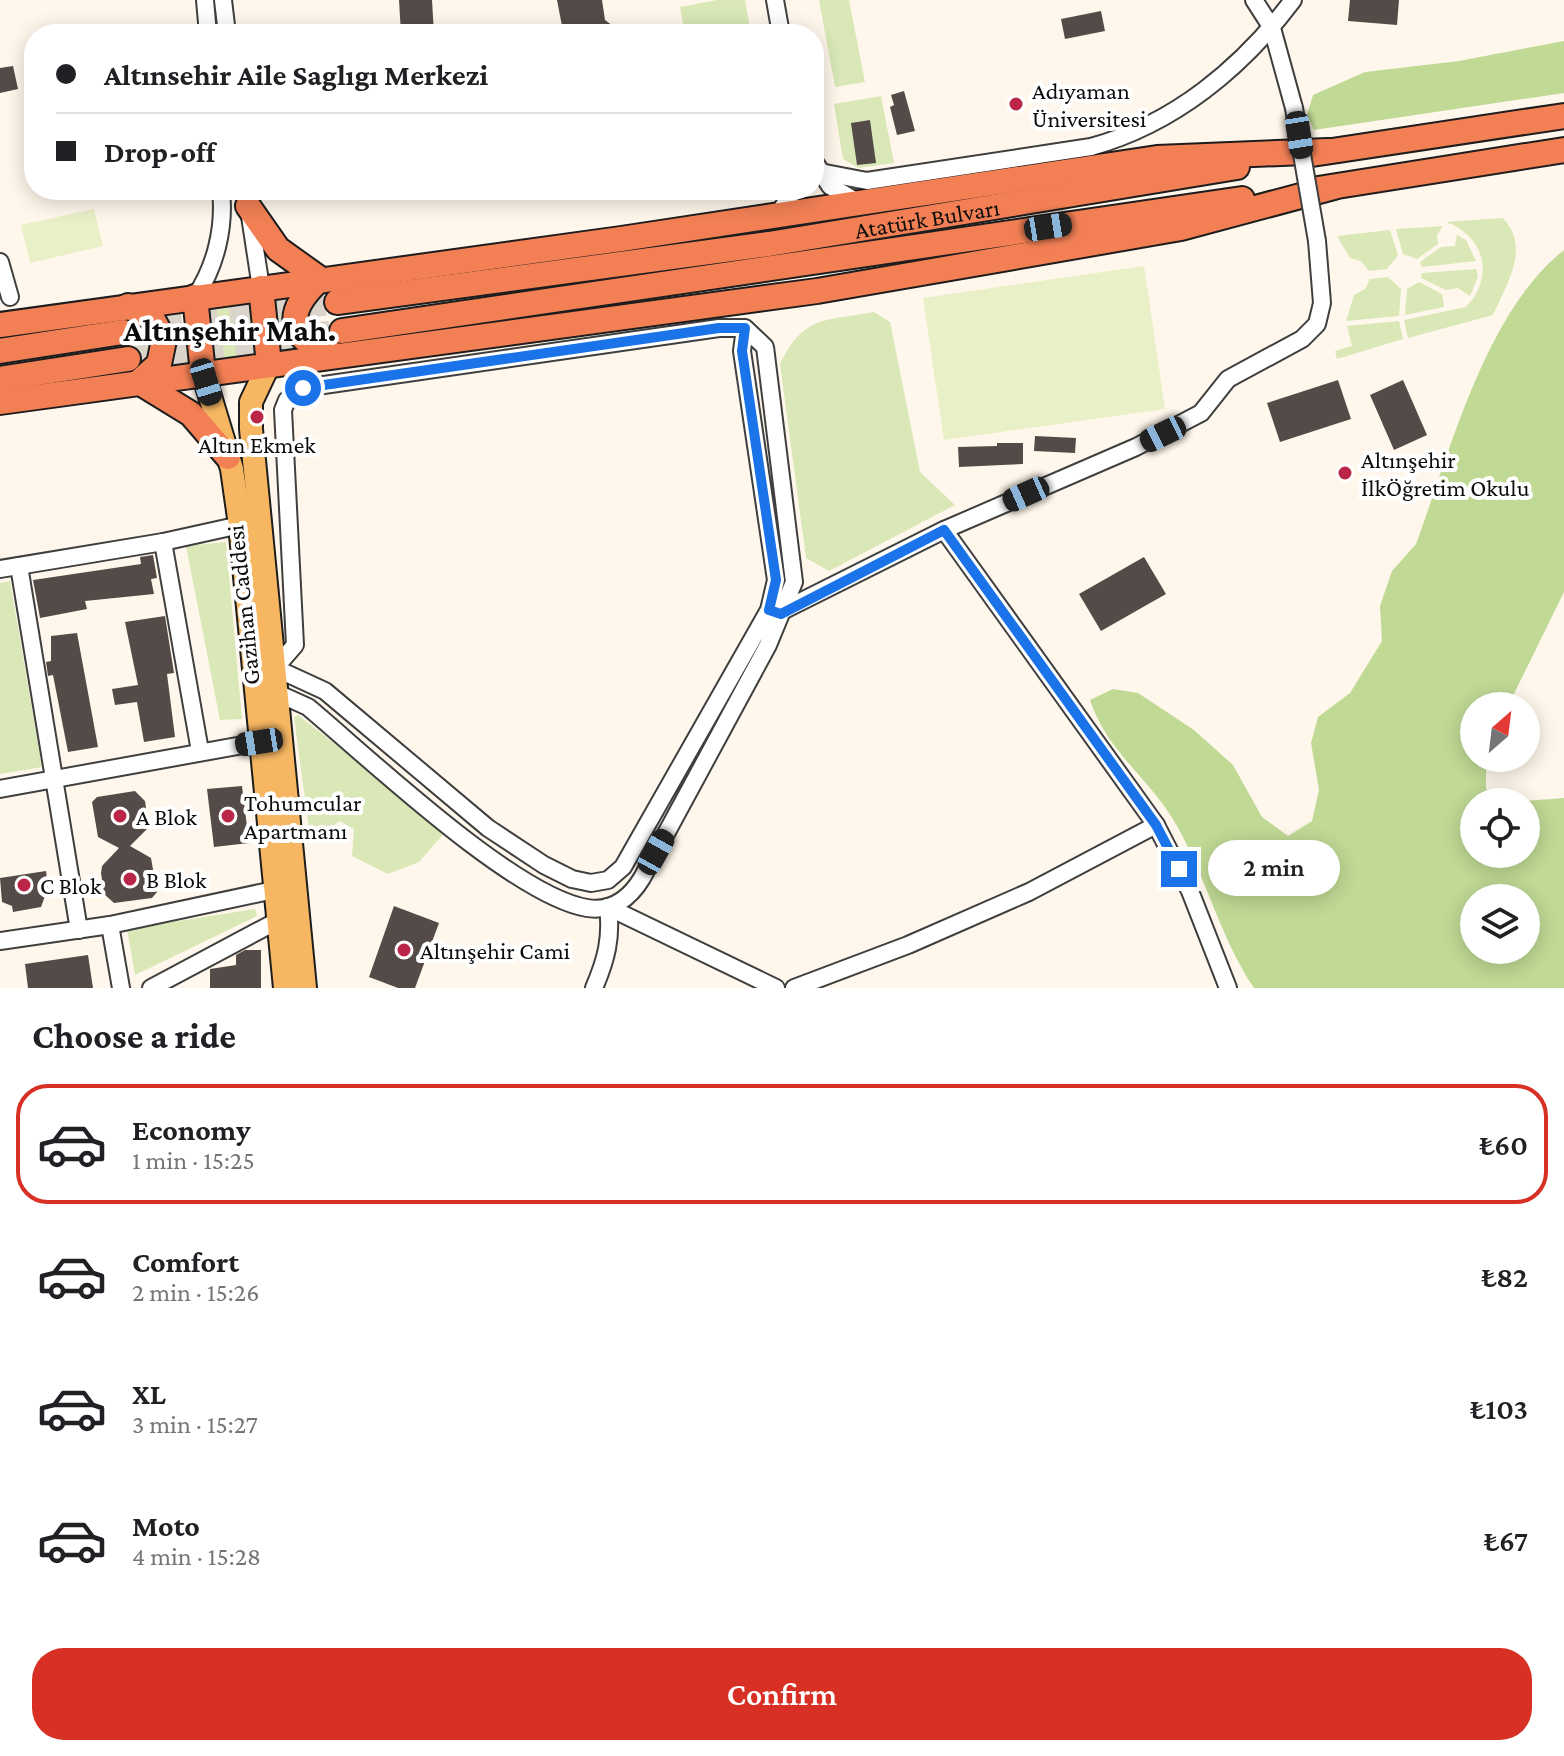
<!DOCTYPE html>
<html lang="en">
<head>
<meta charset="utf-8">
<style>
  :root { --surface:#fff; --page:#f2f2f2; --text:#202124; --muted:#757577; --line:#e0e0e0; --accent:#d93025 }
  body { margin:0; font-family:"Crimson Pro",serif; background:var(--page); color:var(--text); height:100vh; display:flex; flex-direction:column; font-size:30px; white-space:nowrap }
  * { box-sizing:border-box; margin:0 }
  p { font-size:26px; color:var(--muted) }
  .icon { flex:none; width:44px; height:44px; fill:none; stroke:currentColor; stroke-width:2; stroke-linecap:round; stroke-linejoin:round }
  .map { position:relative; height:988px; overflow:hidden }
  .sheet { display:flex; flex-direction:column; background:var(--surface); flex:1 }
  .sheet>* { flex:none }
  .top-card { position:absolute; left:24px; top:24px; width:800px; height:176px; border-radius:32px; box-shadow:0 4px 20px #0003; display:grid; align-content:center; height:176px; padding:0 32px; background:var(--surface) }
  .needle { width:52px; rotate:28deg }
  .fabs { position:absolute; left:1460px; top:692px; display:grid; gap:16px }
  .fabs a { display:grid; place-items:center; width:80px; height:80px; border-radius:50%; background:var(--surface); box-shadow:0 4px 20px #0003; font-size:40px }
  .end { position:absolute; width:36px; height:36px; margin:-18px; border:10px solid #1a73e8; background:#fff; box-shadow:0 0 0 4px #fff }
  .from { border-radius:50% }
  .bubble { position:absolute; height:56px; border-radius:28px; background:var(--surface); box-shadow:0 4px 20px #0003; font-size:26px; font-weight:600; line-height:56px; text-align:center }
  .car { position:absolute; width:24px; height:48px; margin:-24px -12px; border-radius:10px; box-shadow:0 0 6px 2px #0007; background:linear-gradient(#222 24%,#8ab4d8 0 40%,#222 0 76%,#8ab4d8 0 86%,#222 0) }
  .top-card b { display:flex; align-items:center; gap:28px; height:76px; font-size:30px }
  .top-card b+b { border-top:2px solid var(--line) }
  .top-card i { width:20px; height:20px; background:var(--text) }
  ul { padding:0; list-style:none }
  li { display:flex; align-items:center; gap:24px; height:120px; margin:0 16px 12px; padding:0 16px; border:4px solid transparent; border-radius:32px }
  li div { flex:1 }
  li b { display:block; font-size:30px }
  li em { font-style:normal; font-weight:600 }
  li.current { border-color:var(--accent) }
  li>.icon { width:72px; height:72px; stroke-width:1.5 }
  h2 { padding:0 32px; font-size:36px; line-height:96px }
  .cta { display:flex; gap:16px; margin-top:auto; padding:16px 32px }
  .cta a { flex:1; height:92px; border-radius:32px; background:var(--accent); color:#fff; font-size:32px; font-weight:600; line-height:92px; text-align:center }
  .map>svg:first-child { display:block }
  .green { fill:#d9e8b6 }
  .forest { fill:#c0d995; fill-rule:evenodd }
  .pitch { fill:#e9efc7 }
  .building { fill:#544b48 }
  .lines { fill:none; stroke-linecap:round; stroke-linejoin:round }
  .highway-tunnel { stroke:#dbd4ca; stroke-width:24; stroke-dasharray:24 12; stroke-linecap:butt }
  .minor-casing { stroke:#3f3f3f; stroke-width:20 }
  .major-casing { stroke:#1d1d1d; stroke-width:26 }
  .highway-casing { stroke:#1d1d1d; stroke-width:28 }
  .minor { stroke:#fff; stroke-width:16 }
  .major { stroke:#f7b762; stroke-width:22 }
  .highway { stroke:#f38055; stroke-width:24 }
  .minor-bridge-casing { stroke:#3f3f3f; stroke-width:20; stroke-linecap:butt }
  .minor-bridge { stroke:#fff; stroke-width:16 }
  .route { stroke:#1a73e8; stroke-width:10 }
  .poi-dot { fill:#ba2648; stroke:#fff; stroke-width:3 }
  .labels { text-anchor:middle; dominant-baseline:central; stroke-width:8; stroke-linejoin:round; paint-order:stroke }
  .poi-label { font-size:24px; fill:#0c0c0c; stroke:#fff; text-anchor:start }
  .street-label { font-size:24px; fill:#0c0c0c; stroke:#fff }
  .district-label { font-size:32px; font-weight:bold; fill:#0c0c0c; stroke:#fff }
</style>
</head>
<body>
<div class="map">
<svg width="1564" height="988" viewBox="0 0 1564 988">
  <rect width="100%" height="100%" fill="#fff7eb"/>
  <!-- green -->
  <g class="green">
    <path d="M717,0H745L751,34H685L680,7Z"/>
    <path d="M819,0H849L865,82L835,87Z"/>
    <path d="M881,96L894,163L859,168L843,159L834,104Z"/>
    <path d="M1503,218C1531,248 1507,283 1493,315L1408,338L1404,320L1466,307C1495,277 1485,236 1446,222Z"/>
    <path d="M1443,226L1437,235L1438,244L1417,259L1403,254L1396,229Z"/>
    <path d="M1390,230L1398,255L1387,269L1369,271L1361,261L1350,258L1337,236Z"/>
    <path d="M1457,235L1466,240L1476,261L1422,267L1420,262L1441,247L1455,246Z"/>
    <path d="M1476,269L1478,277L1470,296L1458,288L1446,290L1421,278L1422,273Z"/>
    <path d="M1388,277L1401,289L1399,316L1346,321L1354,295L1365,289L1370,279Z"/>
    <path d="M1419,282L1442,294L1444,307L1405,315L1407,289Z"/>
    <path d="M229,307L247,316L253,335L244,353L225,359L212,355L205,318L216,310Z"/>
    <path d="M874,312L890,322L920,472L955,505L829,571L806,558L780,364C804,315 825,321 874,312Z"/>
    <path d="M1399,321L1403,339L1337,359L1335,351L1352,346L1347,326Z"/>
    <path d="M226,542L242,719L220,720L186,546Z"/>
    <path d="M10,581L42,767L0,774V583Z"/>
    <path d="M298,715L446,831L419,862L388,874L352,856L354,829L339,821L318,840L310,837L294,717Z"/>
    <path d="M255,909L257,916L135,975L127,929Z"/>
  </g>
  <!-- forest -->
  <g class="forest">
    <path d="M1564,41V93L1314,130L1307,115L1313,95L1365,72L1459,61Z"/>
    <path d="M1564,250V592L1508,706H1474V758H1486V789L1509,802L1564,798V988H1254C1218,935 1205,870 1171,816C1144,774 1106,749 1090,700L1113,689L1138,693L1194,730L1233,765L1262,817L1288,836L1312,821L1319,790L1311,743L1318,717L1350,693L1382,641L1380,606L1392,571L1416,544C1450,452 1485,312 1564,250ZM1474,802H1526V854H1474ZM1474,898H1526V950H1474Z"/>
  </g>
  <!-- pitch -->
  <g class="pitch">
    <path d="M94,209L103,246L30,263L21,225Z"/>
    <path d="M1144,266L1165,409L944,440L923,298Z"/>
  </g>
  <!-- building -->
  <g class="building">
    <path d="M399,0H432L434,34H401Z"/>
    <path d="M557,0H602L605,20L624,34H555L562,26Z"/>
    <path d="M1350,0H1399L1397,25L1348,21Z"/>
    <path d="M1101,11L1105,31L1065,39L1061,19Z"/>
    <path d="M13,66L18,89L0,93V68Z"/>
    <path d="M904,91L915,131L897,135L890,107L894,105L891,95Z"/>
    <path d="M870,120L876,163L857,165L851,123Z"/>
    <path d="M1338,380L1351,419L1280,442L1267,403Z"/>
    <path d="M1403,380L1427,435L1394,450L1370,395Z"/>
    <path d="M1035,436L1076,438L1075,453L1034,451Z"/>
    <path d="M997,443H1023V464L959,467L958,447L997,446Z"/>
    <path d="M153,555L157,578L151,579L154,594L85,601L87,609L40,618L33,580L141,564L140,557Z"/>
    <path d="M1144,557L1166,594L1101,631L1079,594Z"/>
    <path d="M165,616L174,673L167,674L175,737L144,742L137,702L115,705L112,689L138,685L125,622Z"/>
    <path d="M77,633L98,747L68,752L53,675L48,676L46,662L51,661V636Z"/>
    <path d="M242,786L249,843L214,847L207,789Z"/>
    <path d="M135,791L145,801L148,822L147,829L130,846L151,858L157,892L152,898L114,903L104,894L101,873L102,866L119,848L98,837L92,802L97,797Z"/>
    <path d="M46,871L49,895L45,896L41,907L13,912L12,906L2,902L0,878Z"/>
    <path d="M394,906L439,923L415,988H398L369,977Z"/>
    <path d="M245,950H261V988H210V969L236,965V955Z"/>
    <path d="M88,955L93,988H28L25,964Z"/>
  </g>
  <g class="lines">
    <!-- highway-tunnel -->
    <g class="highway-tunnel">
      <path d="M123,332L337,302"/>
      <path d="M128,359L342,331"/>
    </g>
    <defs>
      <g id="minor">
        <path d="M205,0L208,34"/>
        <path d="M223,0L227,34"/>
        <path d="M775,0L781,34"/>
        <path d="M1254,0L1272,28L1294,108"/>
        <path d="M814,161L830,186L859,203"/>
        <path d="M820,172L867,181L1091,147C1174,124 1242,68 1293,0"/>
        <path d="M246,190L261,288"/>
        <path d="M777,216L794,190"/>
        <path d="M0,262L10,297"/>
        <path d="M195,297C216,266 225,227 221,190"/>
        <path d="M944,530L1156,825L1190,891L1228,988"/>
        <path d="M163,542L200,751"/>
        <path d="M19,566L79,930"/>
        <path d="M0,569L163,542L240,525"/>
        <path d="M778,613L944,530L1136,447L1201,413L1228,379L1302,339L1317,324L1322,303L1317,241"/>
        <path d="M277,693L308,707C369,758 514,896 587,908C612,912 630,898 642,878L768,645L794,582L765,347L745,328H719L303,388L287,400L283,410L295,645L275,668L325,691L488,828L544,865L572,879L591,883L608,880L623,867L769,610L776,580L742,351L745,328"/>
        <path d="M0,789L259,742"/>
        <path d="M608,907L776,988"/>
        <path d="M110,925L121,988"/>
        <path d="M0,941L110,925L274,890"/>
        <path d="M151,988L277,921"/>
        <path d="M594,988C606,960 612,938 608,907"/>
        <path d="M794,988L908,945L1029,892L1156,825"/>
      </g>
      <g id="major">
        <path d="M269,364L251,402V429L305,988"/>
        <path d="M203,373L232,469L240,525L285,988"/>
      </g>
      <g id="highway">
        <path d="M1312,154L1564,116"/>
        <path d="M1318,189L1564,150"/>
        <path d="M248,206L278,249L320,279C284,312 286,339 335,355"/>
        <path d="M261,288L269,364"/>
        <path d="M195,297L203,373"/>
        <path id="s1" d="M337,302L769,244L1237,167"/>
        <path d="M128,306L152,318L164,340L159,364L139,382L191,414L228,457"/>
        <path d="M0,325L621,239L1157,158L1328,151"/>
        <path d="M342,331L1242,199"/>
        <path d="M0,351L123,332"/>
        <path d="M0,379L128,359"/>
        <path d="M0,402L817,291L1181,228L1334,187"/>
      </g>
    </defs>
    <!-- minor casing -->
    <use href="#minor" class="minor-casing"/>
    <!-- major casing -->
    <use href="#major" class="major-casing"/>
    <!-- highway casing -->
    <use href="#highway" class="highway-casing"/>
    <!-- minor -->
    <use href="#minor" class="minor"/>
    <!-- major -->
    <use href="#major" class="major"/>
    <!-- highway -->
    <use href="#highway" class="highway"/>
    <defs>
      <path id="minor-bridge" d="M1294,108L1317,241"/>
    </defs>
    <!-- minor-bridge casing -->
    <use href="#minor-bridge" class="minor-bridge-casing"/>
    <!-- minor-bridge -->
    <use href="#minor-bridge" class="minor-bridge"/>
  </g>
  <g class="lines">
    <!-- route -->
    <path class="route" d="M303,388L719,328H745L742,351L776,580L769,610L781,614L944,530L1156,825L1179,869"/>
  </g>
  <!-- markers -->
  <g class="poi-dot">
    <circle cx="1016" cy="104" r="8"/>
    <circle cx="257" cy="417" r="8"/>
    <circle cx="1345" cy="473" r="8"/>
    <circle cx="120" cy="816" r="8"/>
    <circle cx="228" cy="816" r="8"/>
    <circle cx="130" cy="879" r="8"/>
    <circle cx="24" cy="885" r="8"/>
    <circle cx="404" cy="950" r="8"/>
  </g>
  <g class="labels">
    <!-- poi labels -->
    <g class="poi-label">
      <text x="1032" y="90">Adıyaman<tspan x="1032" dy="28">Üniversitesi</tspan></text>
      <text x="257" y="444" text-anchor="middle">Altın Ekmek</text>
      <text x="1361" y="459">Altınşehir<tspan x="1361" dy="28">İlkÖğretim Okulu</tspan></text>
      <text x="244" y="802">Tohumcular<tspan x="244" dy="28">Apartmanı</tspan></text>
      <text x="136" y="816">A Blok</text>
      <text x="146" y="879">B Blok</text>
      <text x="40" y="885">C Blok</text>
      <text x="420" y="950">Altınşehir Cami</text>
    </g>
    <!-- street labels -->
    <g class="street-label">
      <text stroke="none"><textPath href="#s1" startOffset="596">Atatürk Bulvarı</textPath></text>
      <text transform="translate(243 605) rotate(-96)">Gazihan Caddesi</text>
    </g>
    <!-- district labels -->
    <g class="district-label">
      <text x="230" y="330">Altınşehir Mah.</text>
    </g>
  </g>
</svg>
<div class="fabs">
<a><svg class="needle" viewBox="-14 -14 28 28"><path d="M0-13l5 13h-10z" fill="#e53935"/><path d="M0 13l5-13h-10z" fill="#757577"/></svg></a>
<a><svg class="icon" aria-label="locate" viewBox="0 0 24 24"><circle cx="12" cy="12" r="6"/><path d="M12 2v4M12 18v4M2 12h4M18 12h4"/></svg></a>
<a><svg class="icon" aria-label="layers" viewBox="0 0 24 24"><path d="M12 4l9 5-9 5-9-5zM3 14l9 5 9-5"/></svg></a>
</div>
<i class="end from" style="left:303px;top:388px"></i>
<i class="end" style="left:1179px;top:869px"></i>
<div class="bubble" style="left:1208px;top:840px;width:132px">2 min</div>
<i class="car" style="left:1299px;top:135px;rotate:171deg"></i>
<i class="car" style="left:1048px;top:227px;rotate:81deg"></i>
<i class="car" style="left:206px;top:382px;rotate:163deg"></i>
<i class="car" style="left:1163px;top:434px;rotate:244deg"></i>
<i class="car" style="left:1026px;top:494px;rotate:246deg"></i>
<i class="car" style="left:259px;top:742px;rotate:261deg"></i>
<i class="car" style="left:656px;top:852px;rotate:29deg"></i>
<div class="top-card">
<b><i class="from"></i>Altınsehir Aile Saglıgı Merkezi</b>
<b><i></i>Drop-off</b>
</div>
</div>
<section class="sheet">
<h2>Choose a ride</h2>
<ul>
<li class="current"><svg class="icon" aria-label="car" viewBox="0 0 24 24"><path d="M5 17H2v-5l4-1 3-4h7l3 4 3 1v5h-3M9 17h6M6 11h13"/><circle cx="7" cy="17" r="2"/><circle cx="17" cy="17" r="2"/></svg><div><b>Economy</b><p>1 min · 15:25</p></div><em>₺60</em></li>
<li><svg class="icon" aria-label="car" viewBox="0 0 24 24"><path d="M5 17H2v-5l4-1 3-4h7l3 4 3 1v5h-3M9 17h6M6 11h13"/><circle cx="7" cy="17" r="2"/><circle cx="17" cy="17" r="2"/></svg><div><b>Comfort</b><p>2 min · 15:26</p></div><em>₺82</em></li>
<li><svg class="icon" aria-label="car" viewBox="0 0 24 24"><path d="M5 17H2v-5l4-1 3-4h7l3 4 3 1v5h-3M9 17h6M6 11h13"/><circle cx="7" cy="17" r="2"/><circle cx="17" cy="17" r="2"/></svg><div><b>XL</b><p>3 min · 15:27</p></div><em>₺103</em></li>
<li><svg class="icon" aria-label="car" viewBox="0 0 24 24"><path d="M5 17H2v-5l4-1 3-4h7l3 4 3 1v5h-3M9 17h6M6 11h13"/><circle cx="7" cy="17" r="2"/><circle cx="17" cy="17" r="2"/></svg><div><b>Moto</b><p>4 min · 15:28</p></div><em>₺67</em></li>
</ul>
<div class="cta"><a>Confirm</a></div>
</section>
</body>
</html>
